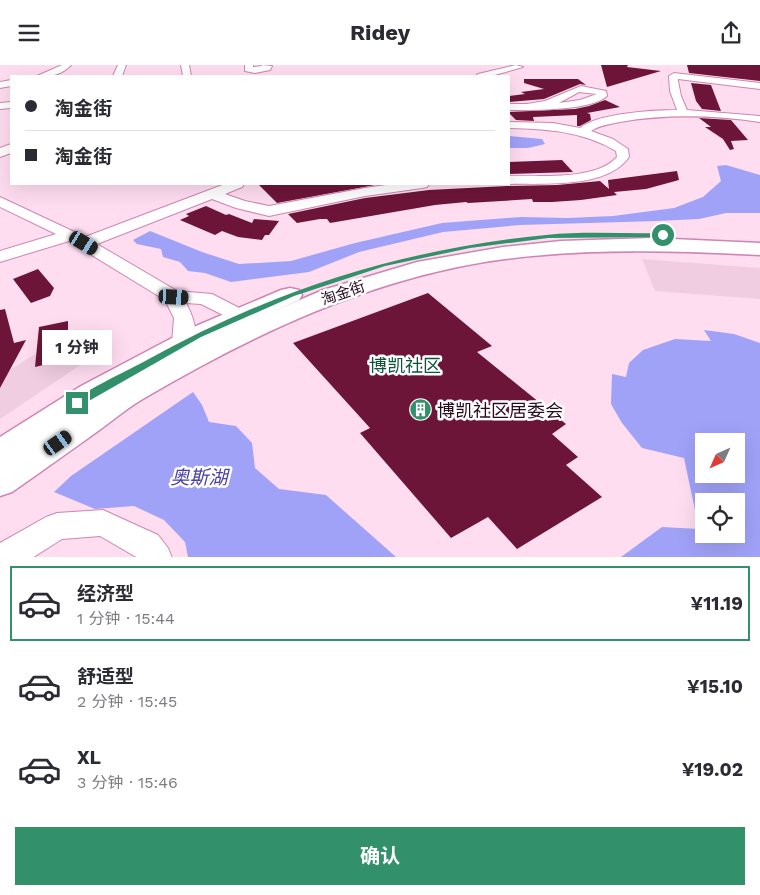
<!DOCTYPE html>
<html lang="zh">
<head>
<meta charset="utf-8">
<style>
  :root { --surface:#fff; --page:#f2f2f3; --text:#2b2b33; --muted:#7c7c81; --line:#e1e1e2; --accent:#32916a }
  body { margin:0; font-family:"Work Sans","Noto Sans SC",sans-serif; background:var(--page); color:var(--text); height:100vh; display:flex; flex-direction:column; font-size:19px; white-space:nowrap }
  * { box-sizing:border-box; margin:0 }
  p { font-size:16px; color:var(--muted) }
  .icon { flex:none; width:28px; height:28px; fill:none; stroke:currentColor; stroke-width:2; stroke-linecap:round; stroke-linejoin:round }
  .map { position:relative; height:492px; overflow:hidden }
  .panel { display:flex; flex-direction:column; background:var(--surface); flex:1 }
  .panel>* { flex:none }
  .hud { position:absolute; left:10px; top:10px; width:500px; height:110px; border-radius:0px; box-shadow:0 5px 20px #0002; display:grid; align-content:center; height:110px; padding:0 15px; background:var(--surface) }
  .needle { width:32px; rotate:225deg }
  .buttons { position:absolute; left:695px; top:368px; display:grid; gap:10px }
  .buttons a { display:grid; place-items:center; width:50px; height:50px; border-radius:0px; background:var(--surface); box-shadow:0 5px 20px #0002; font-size:25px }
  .end { position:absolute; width:22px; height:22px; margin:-11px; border:6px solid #32916a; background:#fff; box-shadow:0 0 0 2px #fff }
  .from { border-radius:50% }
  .bubble { position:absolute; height:35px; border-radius:0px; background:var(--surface); box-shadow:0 5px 20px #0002; font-size:16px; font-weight:700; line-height:35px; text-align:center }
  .car { position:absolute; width:15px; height:30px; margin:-15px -8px; border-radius:6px; box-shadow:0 0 4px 1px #0007; background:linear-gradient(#222 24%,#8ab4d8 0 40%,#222 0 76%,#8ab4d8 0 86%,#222 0) }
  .hud b { display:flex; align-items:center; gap:18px; height:48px; font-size:19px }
  .hud b+b { border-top:1px solid var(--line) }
  .hud i { width:12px; height:12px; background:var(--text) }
  ul { padding:9px 0 0; list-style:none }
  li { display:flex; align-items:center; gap:15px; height:75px; margin:0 10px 8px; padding:0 5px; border:2px solid transparent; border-radius:0px }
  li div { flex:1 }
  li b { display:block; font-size:19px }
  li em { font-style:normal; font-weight:700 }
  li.on { border-color:var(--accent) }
  li>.icon { width:45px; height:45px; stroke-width:1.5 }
  .button { display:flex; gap:10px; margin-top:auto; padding:10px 15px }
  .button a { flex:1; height:58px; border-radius:0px; background:var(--accent); color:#fff; font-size:20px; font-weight:700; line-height:58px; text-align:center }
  header { display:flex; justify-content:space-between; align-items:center; height:65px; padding:0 15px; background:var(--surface); font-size:22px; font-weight:700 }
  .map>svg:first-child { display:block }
  .built { fill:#f0cde1 }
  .water { fill:#a0a2f8; fill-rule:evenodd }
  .building { fill:#6d1538 }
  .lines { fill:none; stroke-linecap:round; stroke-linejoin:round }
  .minor-casing { stroke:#cf85b3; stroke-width:2 }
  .tertiary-casing { stroke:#cf85b3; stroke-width:3 }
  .minor { fill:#fff; fill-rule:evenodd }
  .tertiary { fill:#fff; fill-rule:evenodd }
  .route { fill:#32916a }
  .labels { text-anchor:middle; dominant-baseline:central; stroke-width:5; stroke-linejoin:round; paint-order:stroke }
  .street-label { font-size:15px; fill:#270c1e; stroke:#fff }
  .quarter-label { font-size:18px; fill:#0e5439; stroke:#fff }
  .near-poi-label { font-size:18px; fill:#270c1e; stroke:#fff; text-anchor:start }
  .near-water-label { font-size:19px; font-style:italic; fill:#4940a3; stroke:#fff }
</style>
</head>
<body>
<header><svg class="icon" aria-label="menu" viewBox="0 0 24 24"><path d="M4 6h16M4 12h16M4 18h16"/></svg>Ridey<svg class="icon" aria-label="share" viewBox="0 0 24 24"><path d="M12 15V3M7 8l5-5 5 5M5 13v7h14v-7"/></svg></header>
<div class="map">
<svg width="760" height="493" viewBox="0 0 760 493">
  <rect width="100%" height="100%" fill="#feddf0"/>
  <!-- built -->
  <g class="built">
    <path d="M642,194L760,203V234L655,226Z"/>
    <path d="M45,283L85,297L0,354V311Z"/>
  </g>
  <!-- water -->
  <g class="water">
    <path d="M509,71L542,74L545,79L528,83H509Z"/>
    <path d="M726,100L760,110V148H726L699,154L657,156L520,160L443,167L359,187L309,207L231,217L205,208L188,206L180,197L163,192L161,184L137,179L133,175L150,166L202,187L239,199L291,196L355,178L442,158L521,152L568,153L613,151L674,143L703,132L721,116L717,101Z"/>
    <path d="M704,265L734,269L760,278V492H621L662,462L699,464L684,393L642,383L622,358L611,339L612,309L626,312L629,298L643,285L675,274L711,276ZM704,376H736V409H704ZM704,436H736V469H704Z"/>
    <path d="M193,327L202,340L209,357L236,361L252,378L255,403L279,424L326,430L396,492H188L185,477L164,455L134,441L95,444L54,427L71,411Z"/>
  </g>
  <!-- building -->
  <g class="building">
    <path d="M601,0H628L627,2L661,6L607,22Z"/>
    <path d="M687,0H760V16L689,8Z"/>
    <path d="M524,14H578L586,20L580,19L544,34L509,37V31L525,29L521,27L544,24L524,18Z"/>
    <path d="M691,18L711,20L721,46L702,44L696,36Z"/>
    <path d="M605,35L620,42L587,48L590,49L591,55L580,61H577V50L533,52L534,56L516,55L509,48V47L575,44L589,41Z"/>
    <path d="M699,53L731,55L748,75L731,76L734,84L730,85L723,74L705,62H711Z"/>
    <path d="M562,95L573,107L509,109V97Z"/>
    <path d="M677,106L679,115L646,124L614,127L617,130L581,135L552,137H533L532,134L468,138L466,137L435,140L330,158L327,154H320L297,158L288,149L365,133L429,125L507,121L557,120L600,116L609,124L608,115Z"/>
    <path d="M258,119H375V120L277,138Z"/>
    <path d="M206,141L226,150L229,149L252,158L254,154L279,156L269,170H265L262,175L238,172L222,166L215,170L180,155L189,151L186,149Z"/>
    <path d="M38,204L54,223L50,231L31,238L13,214Z"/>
    <path d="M428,228L492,281L477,287L566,359L552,369L578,392L566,400L602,432L517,484L488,452L451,473L360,368L370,363L293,278Z"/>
    <path d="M5,244L14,278L26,275L0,323V245Z"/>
    <path d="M68,256V294L35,302L39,262Z"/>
  </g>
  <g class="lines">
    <defs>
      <g id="minor">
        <path d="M62,0H71C62,10 50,12 37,11Z"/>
        <path d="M118,0H126L122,11H113Z"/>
        <path d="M181,0H189L191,11H183Z"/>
        <path d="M245,0H253V2L262,1L261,0L272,1L270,5L255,8L245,6Z"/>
        <path d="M516,0L523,2L491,11H476L478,9Z"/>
        <path d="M674,8L760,18V24L678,14V16L681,31L687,45L760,51V57C713,50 667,49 620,57C610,59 600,60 591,66L613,74L628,84L629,92C607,124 544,118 509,119H507L509,111C539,110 596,116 617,92L616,86C582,66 547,64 509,63V57L553,58L580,63C598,48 654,45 677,45L670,26L669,11Z"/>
        <path d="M11,15V21L0,23V17Z"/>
        <path d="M581,21L606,26L607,31C591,46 531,45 509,45V39H527L545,36ZM579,27L597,29L580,35L559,38Z"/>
        <path d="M11,37V43L0,44V38Z"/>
        <path d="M11,79V88L0,92V83Z"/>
        <path d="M225,119H244L242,122L225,129L245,136L269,141L365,123L393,119H429L427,122L422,123L365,131L269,151L236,143L212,134L97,179L177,226L212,229L247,247L250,251L247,255L240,257L233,255L201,239L186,238C193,251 200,269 191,283L183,285L175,283L172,278L174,253L165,235L69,176L0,197V186L56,169L0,142V132L85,172Z"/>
        <path d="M103,445L158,470L168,483L172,493H138L100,471L62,474L32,493H0V478L46,452L57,448Z"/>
      </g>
      <path id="tertiary" d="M651,173L760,178V190C673,186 592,183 505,194C375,211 253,269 141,335C126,344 112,356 98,366C70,386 41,407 12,427L0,431V372L81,321L189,264L281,225L290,223L299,225L302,230L299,235L267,249L323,225L417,197L503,182L561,176Z"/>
    </defs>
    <!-- minor casing -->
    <use href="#minor" class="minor-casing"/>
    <!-- tertiary casing -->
    <use href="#tertiary" class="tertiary-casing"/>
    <!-- minor -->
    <use href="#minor" class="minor"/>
    <!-- tertiary -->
    <use href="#tertiary" class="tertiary"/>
  </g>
  <!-- route -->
  <path class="route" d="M663,168L665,169V172L548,173L470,183L385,201L294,231L201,272L80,341L77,342L72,338C79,328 133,303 147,295C273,225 402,184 546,170C584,166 624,169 663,168Z"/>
  <!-- icons -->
  <defs>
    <symbol id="building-disc" viewBox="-11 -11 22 22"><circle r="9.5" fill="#32916a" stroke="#fff"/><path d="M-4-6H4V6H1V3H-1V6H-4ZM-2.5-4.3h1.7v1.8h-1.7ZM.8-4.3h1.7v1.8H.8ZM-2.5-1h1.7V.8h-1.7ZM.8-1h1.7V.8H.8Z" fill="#fff"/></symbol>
  </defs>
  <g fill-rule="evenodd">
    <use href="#building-disc" x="408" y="332" width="25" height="25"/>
  </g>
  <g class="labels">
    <!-- street labels -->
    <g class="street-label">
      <text transform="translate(343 228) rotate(-19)">淘金街</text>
    </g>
    <!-- quarter labels -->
    <g class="quarter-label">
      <text x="405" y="300">博凯社区</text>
    </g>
    <!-- near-poi labels -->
    <g class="near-poi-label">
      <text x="437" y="345">博凯社区居委会</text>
    </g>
    <!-- near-water labels -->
    <g class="near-water-label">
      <text x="199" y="412">奥斯湖</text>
    </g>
  </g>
</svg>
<div class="buttons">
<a><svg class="needle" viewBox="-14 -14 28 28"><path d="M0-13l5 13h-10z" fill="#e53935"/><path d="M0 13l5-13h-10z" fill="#7c7c81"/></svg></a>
<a><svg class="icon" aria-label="locate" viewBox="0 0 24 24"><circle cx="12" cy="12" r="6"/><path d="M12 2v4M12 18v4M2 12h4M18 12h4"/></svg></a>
</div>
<i class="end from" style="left:663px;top:170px"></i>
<i class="end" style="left:77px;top:338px"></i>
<div class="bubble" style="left:42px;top:265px;width:70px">1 分钟</div>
<i class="car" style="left:84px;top:178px;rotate:121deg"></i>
<i class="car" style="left:174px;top:232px;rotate:93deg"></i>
<i class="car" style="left:58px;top:378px;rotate:55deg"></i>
<div class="hud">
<b><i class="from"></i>淘金街</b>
<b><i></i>淘金街</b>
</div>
</div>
<section class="panel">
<ul>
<li class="on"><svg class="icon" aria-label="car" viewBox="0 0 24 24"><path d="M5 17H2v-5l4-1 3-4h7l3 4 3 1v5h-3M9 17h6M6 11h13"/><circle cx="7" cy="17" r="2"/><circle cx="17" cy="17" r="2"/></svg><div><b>经济型</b><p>1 分钟 · 15:44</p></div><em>¥11.19</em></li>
<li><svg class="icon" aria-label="car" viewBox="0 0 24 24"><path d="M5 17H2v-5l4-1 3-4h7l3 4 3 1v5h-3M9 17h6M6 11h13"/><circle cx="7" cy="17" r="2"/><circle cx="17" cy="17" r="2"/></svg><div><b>舒适型</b><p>2 分钟 · 15:45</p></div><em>¥15.10</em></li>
<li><svg class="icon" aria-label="car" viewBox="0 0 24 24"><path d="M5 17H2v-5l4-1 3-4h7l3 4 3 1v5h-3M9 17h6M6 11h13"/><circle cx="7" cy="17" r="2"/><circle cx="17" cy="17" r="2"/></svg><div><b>XL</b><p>3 分钟 · 15:46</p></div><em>¥19.02</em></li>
</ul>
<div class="button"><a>确认</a></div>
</section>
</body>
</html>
